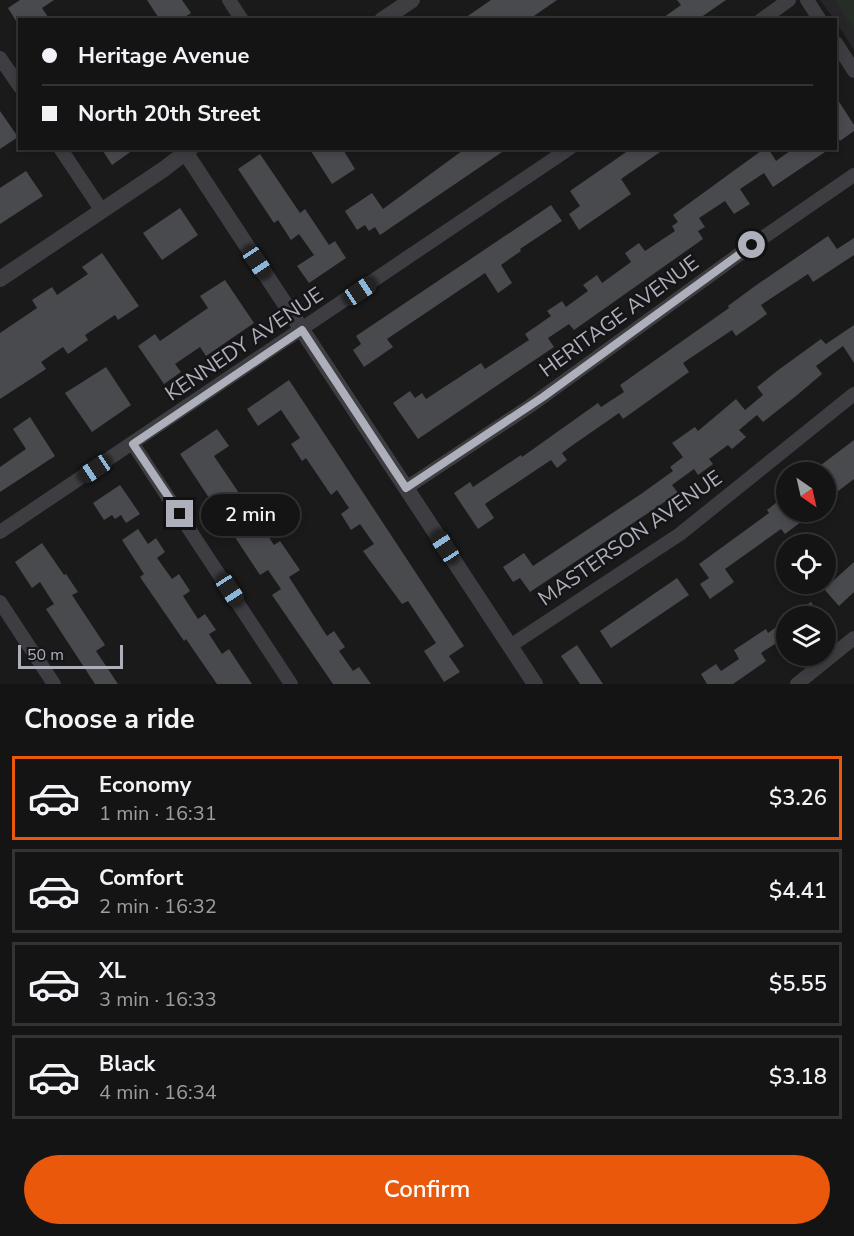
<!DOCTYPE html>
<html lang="en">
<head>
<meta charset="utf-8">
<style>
  :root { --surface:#141414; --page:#212122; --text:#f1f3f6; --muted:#9d9ea0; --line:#333334; --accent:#ea580c }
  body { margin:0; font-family:"Nunito Sans",sans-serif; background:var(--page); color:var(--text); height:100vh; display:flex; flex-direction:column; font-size:22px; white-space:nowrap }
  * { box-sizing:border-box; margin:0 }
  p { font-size:20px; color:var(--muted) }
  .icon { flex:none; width:33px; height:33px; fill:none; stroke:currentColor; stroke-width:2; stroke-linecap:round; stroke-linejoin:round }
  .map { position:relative; height:684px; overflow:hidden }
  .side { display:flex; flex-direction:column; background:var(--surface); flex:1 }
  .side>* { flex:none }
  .top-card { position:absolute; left:18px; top:18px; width:819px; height:132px; border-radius:0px; box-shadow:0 3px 9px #0003,0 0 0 2px var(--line); display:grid; align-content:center; height:132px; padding:0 24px; background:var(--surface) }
  .needle { width:39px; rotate:146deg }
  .fabs { position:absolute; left:776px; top:462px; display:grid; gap:12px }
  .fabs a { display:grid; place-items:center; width:60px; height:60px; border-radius:50%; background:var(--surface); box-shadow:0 3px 9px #0003,0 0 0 2px var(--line); font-size:30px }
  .scale { position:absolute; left:18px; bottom:15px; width:105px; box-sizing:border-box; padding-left:6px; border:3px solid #adb0ba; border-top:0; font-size:16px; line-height:21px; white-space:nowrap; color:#adb0ba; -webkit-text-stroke:4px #151416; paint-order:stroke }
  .end { position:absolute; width:27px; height:27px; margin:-14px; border:8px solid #adb0ba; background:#111; box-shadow:0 0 0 3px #111 }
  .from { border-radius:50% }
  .bubble { position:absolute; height:42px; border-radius:21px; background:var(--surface); box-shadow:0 3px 9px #0003,0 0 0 2px var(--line); font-size:20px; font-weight:600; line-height:42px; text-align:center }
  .car { position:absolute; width:18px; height:36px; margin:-18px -9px; border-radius:8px; box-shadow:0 0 4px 2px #0007; background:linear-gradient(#222 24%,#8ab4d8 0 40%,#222 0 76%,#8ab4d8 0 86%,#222 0) }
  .top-card b { display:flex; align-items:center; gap:21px; height:57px; font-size:22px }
  .top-card b+b { border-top:2px solid var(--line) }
  .top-card i { width:15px; height:15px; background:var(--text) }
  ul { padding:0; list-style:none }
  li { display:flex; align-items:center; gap:18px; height:84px; margin:0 12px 9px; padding:0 12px; border:3px solid var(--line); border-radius:0px }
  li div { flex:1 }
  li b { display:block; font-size:22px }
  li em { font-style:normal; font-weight:600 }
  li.selected { border-color:var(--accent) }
  li>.icon { width:54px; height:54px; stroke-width:1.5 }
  h2 { padding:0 24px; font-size:27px; line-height:72px }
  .cta { display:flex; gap:12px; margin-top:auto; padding:12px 24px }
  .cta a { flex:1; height:69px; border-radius:36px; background:var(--accent); color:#fff; font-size:24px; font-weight:600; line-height:69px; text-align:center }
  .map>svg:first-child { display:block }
  .built { fill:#262628 }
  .green { fill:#262d27 }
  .building { fill:#494a4e }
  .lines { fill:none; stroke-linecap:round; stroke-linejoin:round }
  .minor { stroke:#3d3d42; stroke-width:14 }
  .tertiary { stroke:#3d3d42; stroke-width:16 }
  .route { stroke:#adb0ba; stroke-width:8 }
  .labels { text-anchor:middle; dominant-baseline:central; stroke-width:5; stroke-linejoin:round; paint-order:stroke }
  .street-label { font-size:21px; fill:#adb0ba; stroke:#151416 }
</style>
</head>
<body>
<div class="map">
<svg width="854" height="684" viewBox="0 0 854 684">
  <rect width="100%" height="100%" fill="#1a1a1b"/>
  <!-- built -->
  <path class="built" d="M820,0H854V50L836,22V20L834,19Z"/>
  <!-- green -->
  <path class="green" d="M835,0H854V29Z"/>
  <!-- building -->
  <g class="building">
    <path d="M20,0H54L42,8L50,20H20L18,24L8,8Z"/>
    <path d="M147,0H182L191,13L180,20H160Z"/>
    <path d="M491,0H557L528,20H462Z"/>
    <path d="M677,0H726L697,20H660L681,5Z"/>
    <path d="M836,97L854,125V131L840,141L836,134Z"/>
    <path d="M0,111L18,137L0,149Z"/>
    <path d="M101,148H136L112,165Z"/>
    <path d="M309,148H342L355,169L332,184Z"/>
    <path d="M466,148H508L380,235L375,227L369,231L365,225L357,230L345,211L372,193L383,209Z"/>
    <path d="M632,148H666L621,179L631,194L579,230L569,214L580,206L570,191Z"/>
    <path d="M765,148H768L776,161L794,148H831L773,187L764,173L740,189L750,204L734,214L725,201L699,218L705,227L698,231L703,239L574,330L569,324L548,338L554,347L418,439L393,403L410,391L415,398L422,393L426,399L481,363L485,369L529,340L525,334L551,316L547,311L562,301L566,307L588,291L583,285L597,275L602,283L631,262L625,253L639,243L645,251L675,231L672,226L678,222L673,215Z"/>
    <path d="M260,154L300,213L305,209L329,245L335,241L346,258L309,283L297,266L314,255L299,234L291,240L278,220L274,223L238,169Z"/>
    <path d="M26,171L43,196L0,224V188Z"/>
    <path d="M551,205L562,221L520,249L521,251L501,265L512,283L498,293L485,273L387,339L393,347L364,367L353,350L361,344L356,336Z"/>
    <path d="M180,208L198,235L162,260L143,233Z"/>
    <path d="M828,236L837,249L854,238V255L813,282L808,274L761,305L767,314L736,336L732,330L683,363L689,372L623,419L619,413L570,447L562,453L567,460L557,468L551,460L485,504L494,518L478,529L454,493L470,482L473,487L521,455L522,457L598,403L601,407L624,392L620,385L729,308L728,306L755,286Z"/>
    <path d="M102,253L139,306L118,320L115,315L85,335L88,340L68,354L63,347L41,362L46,369L0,399V333L37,308L32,300L52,287L57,295L88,274L82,267Z"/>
    <path d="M225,280L254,323L206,356L200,347L175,364L181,372L164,384L138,346L155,334L160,341L208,308L200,296Z"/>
    <path d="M854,325V363L843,346L816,366L822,374L796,396L763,422L757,415L739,430L746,437L732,449L728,445L709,459L713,464L698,475L694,469L672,485L678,493L530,592L520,578L513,582L503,567L524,553L533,566L641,494L673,471L670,467L683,457L672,443L695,427L698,431L736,399L745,410L763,395L757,387L777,371L821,339L826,344Z"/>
    <path d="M106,367L131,405L92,432L65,393Z"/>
    <path d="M289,380L464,646L449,656L460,672L444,682L424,651L436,643L408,601L402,604L363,551L374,544L360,524L351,530L341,514L349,508L337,490L331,495L306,458L302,461L291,444L300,438L281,410L258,426L247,409Z"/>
    <path d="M30,417L55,456L0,492V467L26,449L13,429Z"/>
    <path d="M217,429L229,446L214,456L274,545L280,541L300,570L289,577L327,636L334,631L345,647L339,651L353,671L359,667L371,684H333L272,595L281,589L268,570L260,575L180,454Z"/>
    <path d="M854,440V479L825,501V470L821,465Z"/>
    <path d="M120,485L140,514L126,523L121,515L115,519L112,515L104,520L93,503Z"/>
    <path d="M786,495V512H814L785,534L781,529L725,569L734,582L710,599L700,584L709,578L699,564L769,513L767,510Z"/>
    <path d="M138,529L148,544L156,538L165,552L157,558L172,579L179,574L190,591L183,596L198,619L205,614L216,630L209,634L222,654L229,649L252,684H217L186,639L184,641L140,577L144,574L122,540Z"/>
    <path d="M42,543L64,575L66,574L78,592L72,595L105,645L96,651L118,684H95L46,609L54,604L40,582L32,588L15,562Z"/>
    <path d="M854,562V592L839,606L824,589Z"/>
    <path d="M677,578L689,595L611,648L600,631Z"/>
    <path d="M811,602L821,616H790Z"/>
    <path d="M786,620V637L761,653L766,661L733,684H707L701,674L716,664L721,671L739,659L734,650L766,629L768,633Z"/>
    <path d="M577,645L603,684H580L561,656Z"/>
  </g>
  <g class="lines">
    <!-- minor -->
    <g class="minor">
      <path d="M229,0L242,20"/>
      <path d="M807,0L820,20"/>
      <path d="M761,20L789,0"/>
      <path d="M836,43L854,71"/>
      <path d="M0,58L20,87"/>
      <path d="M60,148L102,211"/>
      <path d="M133,444L291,684"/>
      <path d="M406,488L530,406L752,245L854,175"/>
      <path d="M0,532L570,148"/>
      <path d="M0,602L54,684"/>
      <path d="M510,646L680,534L854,394"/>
      <path d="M797,684L854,638"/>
    </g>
    <!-- tertiary -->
    <g class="tertiary">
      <path d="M382,20L412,0"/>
      <path d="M185,152L535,684"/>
      <path d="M0,279L164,169L191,148"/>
    </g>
  </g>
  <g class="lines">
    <!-- route -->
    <path class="route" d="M180,514L133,444L302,330L406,488L543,397L752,245"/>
  </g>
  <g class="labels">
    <!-- street labels -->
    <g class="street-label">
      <text transform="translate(619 316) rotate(-36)">HERITAGE AVENUE</text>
      <text transform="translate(244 344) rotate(-34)">KENNEDY AVENUE</text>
      <text transform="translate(630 538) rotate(-35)">MASTERSON AVENUE</text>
    </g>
  </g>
</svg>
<div class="fabs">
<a><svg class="needle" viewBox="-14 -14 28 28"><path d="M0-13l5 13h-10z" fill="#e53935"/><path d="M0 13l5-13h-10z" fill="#9d9ea0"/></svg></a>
<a><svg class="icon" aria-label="locate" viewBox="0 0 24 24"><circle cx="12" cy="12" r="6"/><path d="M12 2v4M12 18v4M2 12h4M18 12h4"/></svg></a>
<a><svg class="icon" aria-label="layers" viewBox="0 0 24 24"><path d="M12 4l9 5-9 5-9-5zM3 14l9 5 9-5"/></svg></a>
</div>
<div class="scale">50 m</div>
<i class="end from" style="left:752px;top:245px"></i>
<i class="end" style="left:180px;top:514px"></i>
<div class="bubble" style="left:201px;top:494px;width:99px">2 min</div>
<i class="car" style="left:257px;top:262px;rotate:146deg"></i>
<i class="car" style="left:360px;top:291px;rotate:56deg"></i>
<i class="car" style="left:95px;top:469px;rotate:236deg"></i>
<i class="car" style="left:445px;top:547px;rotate:327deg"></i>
<i class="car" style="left:230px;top:590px;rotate:147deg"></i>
<div class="top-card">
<b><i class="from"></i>Heritage Avenue</b>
<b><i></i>North 20th Street</b>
</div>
</div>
<section class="side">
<h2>Choose a ride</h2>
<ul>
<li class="selected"><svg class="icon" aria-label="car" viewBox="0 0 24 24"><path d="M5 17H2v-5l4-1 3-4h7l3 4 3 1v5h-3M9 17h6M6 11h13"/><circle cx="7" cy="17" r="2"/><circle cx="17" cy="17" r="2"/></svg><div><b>Economy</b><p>1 min · 16:31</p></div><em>$3.26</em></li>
<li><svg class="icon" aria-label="car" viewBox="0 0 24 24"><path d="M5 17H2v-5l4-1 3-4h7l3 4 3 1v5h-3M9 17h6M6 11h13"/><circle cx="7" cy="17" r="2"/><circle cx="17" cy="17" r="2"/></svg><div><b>Comfort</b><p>2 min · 16:32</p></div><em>$4.41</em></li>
<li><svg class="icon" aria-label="car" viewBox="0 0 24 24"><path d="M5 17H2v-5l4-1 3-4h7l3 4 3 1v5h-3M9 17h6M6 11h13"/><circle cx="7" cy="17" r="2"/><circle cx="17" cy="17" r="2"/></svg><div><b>XL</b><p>3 min · 16:33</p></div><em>$5.55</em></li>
<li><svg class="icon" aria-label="car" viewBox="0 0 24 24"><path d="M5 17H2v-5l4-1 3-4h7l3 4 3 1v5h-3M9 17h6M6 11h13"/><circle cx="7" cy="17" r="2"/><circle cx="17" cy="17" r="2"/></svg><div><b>Black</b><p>4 min · 16:34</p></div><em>$3.18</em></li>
</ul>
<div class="cta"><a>Confirm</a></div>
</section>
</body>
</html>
